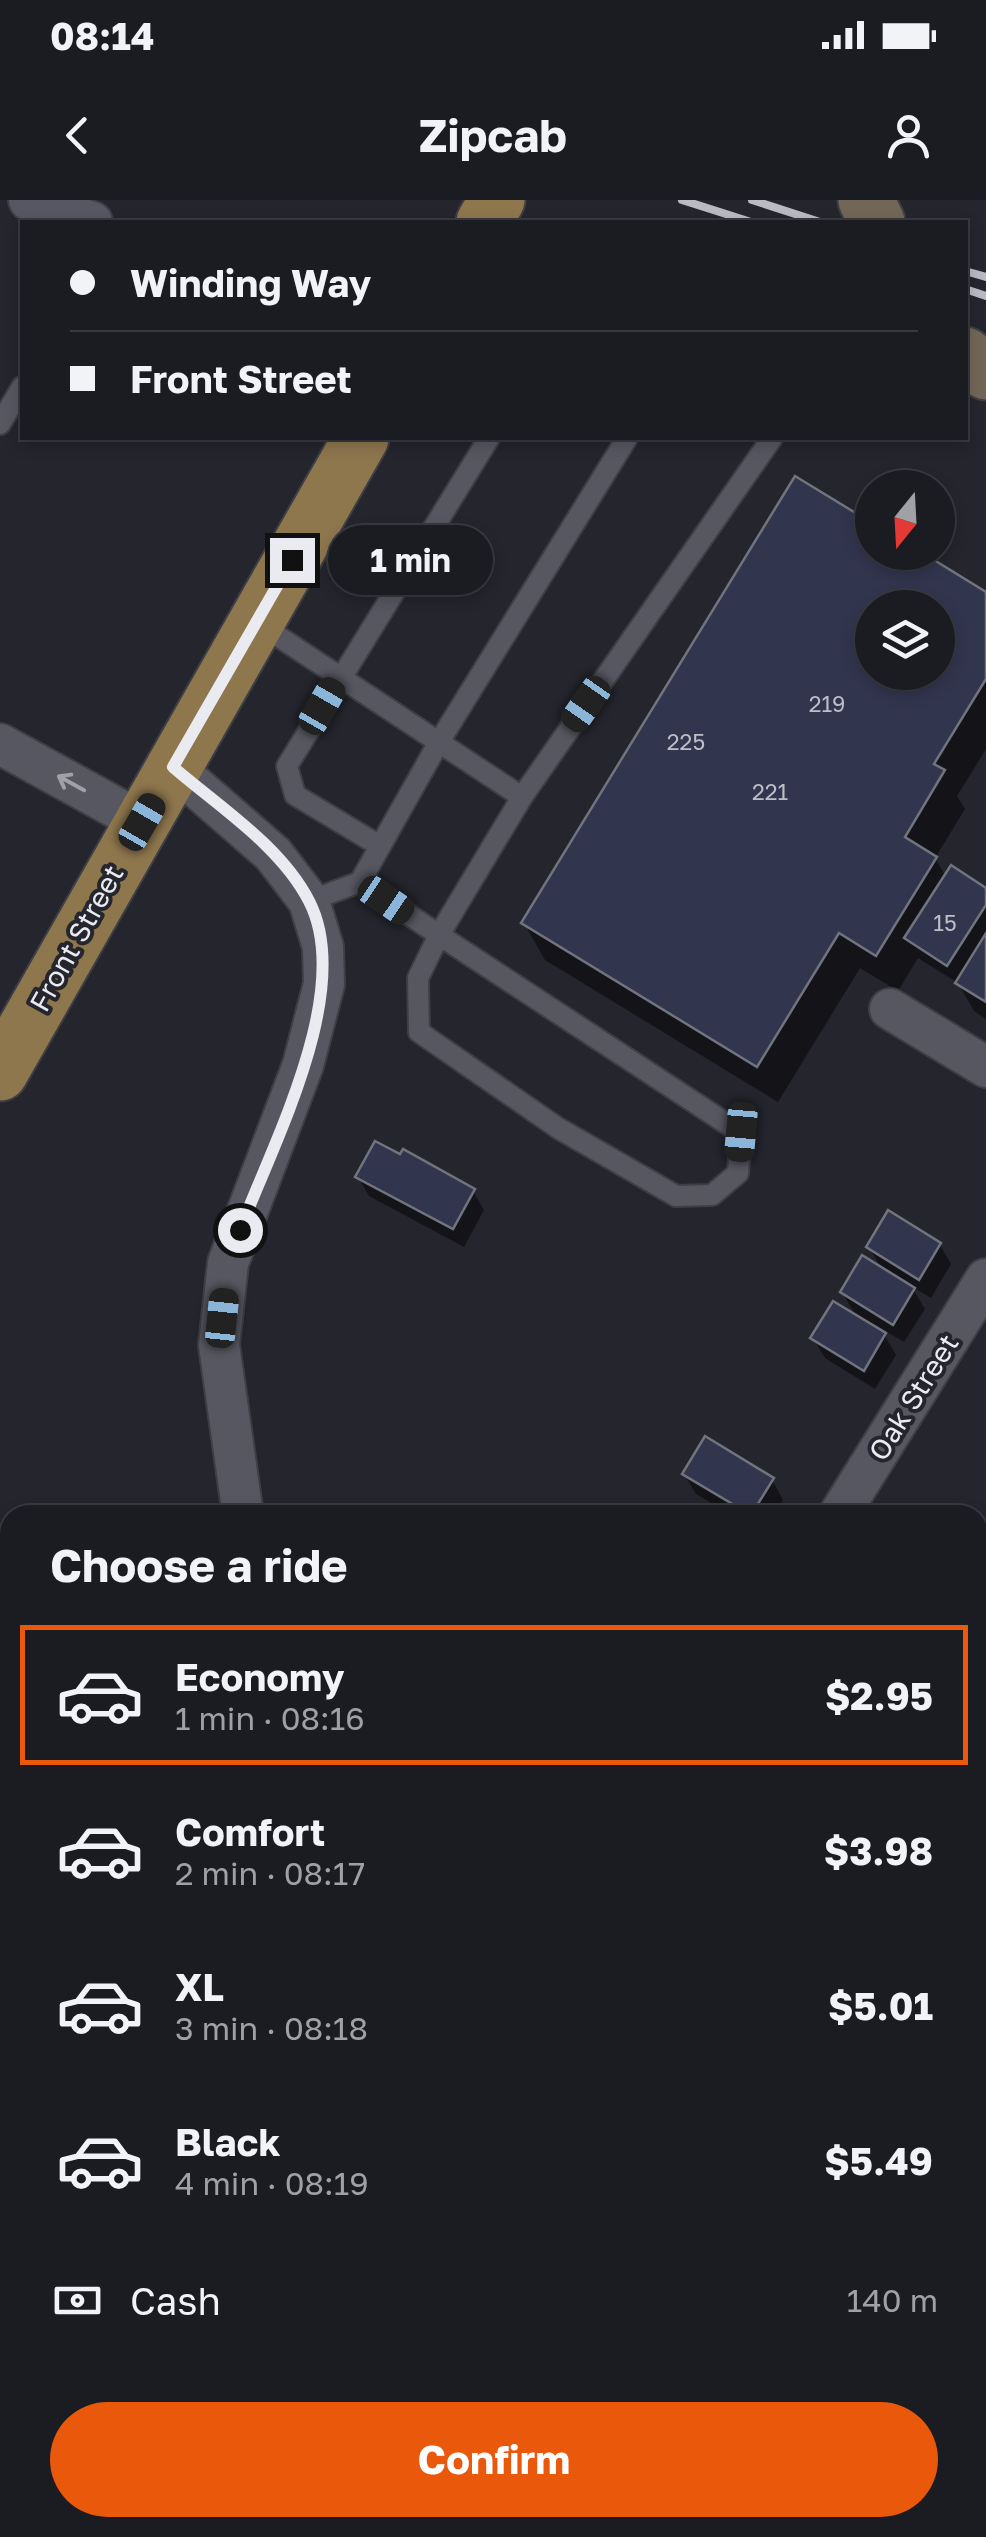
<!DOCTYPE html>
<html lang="en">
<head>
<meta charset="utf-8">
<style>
  :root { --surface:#1b1c22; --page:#24252a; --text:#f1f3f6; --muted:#a0a1a5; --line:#393a40; --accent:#ea580c }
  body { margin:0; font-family:"Golos Text",sans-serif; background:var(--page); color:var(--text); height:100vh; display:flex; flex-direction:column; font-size:38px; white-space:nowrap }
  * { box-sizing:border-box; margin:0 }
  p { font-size:32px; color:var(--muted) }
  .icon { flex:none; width:55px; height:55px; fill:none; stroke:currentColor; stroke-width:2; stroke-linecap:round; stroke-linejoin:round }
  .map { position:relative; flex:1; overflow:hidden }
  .details { position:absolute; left:0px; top:1305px; width:988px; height:1032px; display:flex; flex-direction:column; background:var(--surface); border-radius:30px 30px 0 0; box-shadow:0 5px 15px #0003,0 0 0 2px var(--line) }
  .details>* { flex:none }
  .guide { position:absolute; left:20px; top:20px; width:948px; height:220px; border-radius:0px; box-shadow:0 5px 15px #0003,0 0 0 2px var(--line); display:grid; align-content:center; height:220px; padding:0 50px; background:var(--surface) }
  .needle { width:65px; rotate:198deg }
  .tools { position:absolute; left:855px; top:270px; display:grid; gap:20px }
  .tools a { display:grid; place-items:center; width:100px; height:100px; border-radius:50%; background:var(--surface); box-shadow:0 5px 15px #0003,0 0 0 2px var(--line); font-size:50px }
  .end { position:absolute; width:45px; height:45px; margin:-22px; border:12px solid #eaebf0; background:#111; box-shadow:0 0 0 5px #111 }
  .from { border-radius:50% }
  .bubble { position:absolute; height:70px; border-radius:35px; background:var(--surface); box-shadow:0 5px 15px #0003,0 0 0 2px var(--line); font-size:32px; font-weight:700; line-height:70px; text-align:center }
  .car { position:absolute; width:30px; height:60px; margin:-30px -15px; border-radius:12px; box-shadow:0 0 8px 2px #0007; background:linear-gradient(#222 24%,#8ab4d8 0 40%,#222 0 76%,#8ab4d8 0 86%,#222 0) }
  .guide b { display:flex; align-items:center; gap:35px; height:95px; font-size:38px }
  .guide b+b { border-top:2px solid var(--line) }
  .guide i { width:25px; height:25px; background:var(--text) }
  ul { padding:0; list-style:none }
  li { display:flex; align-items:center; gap:30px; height:140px; margin:0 20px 15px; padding:0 30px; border:5px solid transparent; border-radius:0px }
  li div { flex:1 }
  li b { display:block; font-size:38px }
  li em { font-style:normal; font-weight:700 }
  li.selected { border-color:var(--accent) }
  li>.icon { width:90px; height:90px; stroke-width:1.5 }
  h2 { padding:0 50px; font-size:45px; line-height:120px }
  .pay { display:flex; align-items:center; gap:25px; height:110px; padding:0 50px; font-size:38px }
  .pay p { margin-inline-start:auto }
  .action { display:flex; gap:20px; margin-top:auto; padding:20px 50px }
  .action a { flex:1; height:115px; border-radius:60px; background:var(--accent); color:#fff; font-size:40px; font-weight:700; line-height:115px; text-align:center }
  .status { display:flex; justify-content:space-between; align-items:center; height:70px; padding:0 50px; background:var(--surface); direction:ltr }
  .status svg { height:28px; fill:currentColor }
  header { display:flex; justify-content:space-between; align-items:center; height:130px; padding:0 50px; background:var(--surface); font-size:45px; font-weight:700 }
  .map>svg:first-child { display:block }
  .shadow { fill:#0007; fill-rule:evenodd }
  .building { fill:#32354e; stroke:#72747d; stroke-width:2.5; fill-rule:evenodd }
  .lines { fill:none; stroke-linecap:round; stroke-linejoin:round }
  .lane-casing { stroke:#3e3f45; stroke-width:24 }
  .street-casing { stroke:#3e3f45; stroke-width:44 }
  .secondary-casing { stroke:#3e3f45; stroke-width:59 }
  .primary-casing { stroke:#3e3f45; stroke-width:59 }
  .lane { stroke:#565760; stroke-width:20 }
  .street { stroke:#565760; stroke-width:40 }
  .secondary { stroke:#726657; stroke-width:55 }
  .primary { stroke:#8e764d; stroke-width:55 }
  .rail { stroke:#babbc1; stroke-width:8 }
  .oneway { stroke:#a0a1a8 }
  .route { stroke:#eaebf0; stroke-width:12 }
  .labels { text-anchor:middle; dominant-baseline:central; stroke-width:8; stroke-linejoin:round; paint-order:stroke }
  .number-label { font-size:22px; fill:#bcbec8 }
  .street-label { font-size:28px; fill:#eaebf0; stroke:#24252d }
</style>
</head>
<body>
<div class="status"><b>08:14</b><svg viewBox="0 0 49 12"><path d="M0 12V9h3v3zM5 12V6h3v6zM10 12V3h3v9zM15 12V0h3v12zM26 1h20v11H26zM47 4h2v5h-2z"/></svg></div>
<header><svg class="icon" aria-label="back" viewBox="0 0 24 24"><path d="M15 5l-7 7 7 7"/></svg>Zipcab<svg class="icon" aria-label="person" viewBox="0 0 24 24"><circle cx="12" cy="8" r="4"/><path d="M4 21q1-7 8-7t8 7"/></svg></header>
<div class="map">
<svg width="986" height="2337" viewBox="0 0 986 2337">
  <rect width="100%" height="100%" fill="#24252d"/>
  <!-- shadow -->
  <g class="shadow">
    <path d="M796,279L872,326V352L986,395V549L957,596L965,609L935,658L946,677L986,691V819L974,811L958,783L918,758L898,791L860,768L778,902L545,760L524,723ZM872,408H938V472H872Z"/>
    <path d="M358,977L473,991L484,1010L464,1047L369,996Z"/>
    <path d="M940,1045L951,1064L931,1098L911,1086L925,1109L904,1142L880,1128L896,1155L875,1189L825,1158L813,1138L858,1119L842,1092L883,1071L869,1047Z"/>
    <path d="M684,1274L772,1280L783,1300L774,1315H731L696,1294Z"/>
  </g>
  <!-- building -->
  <g class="building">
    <path d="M795,276L872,323V352H921L986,392V479L934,564L945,570L905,637L937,657L876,756L839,733L757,867L521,723ZM872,408H938V472H872Z"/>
    <path d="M951,665L986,688V705L947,766L904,738Z"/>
    <path d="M986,733V802L955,783Z"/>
    <path d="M375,941L400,954L403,949L475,989L453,1029L355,977Z"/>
    <path d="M888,1010L941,1043L919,1080L866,1047Z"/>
    <path d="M862,1055L915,1088L893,1125L840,1092Z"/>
    <path d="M833,1101L886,1133L864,1171L810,1138Z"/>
    <path d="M705,1236L774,1278L751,1315L682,1274Z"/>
  </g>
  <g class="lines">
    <defs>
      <g id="lane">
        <path d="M0,224L22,187"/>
        <path d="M258,423L522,597L439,735L360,682L309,701"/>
        <path d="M522,597L772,238"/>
        <path d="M380,646L295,595L287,566L489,238"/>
        <path d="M360,682L439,542L627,238"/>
        <path d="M439,735L741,933L738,973L712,995L676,996L558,928L419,832L418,778Z"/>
      </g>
      <g id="street">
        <path d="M29,0L92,22"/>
        <path d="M0,544L142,622"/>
        <path d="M173,567L273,654L309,701L323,747L324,784L303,865L228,1063L219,1145L243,1315"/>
        <path d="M890,809L986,867"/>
        <path d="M839,1315L986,1079"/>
        <path d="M978,2236L986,2241"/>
        <path d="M0,2303L10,2309"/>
        <path d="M44,2328L60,2337"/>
        <path d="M204,2337L210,2328"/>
      </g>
      <g id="secondary">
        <path d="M866,0L877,22"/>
        <path d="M965,155L986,172"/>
      </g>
      <g id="primary">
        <path d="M484,22L497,0"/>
        <path d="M0,873L361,238"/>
      </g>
    </defs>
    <!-- lane casing -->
    <use href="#lane" class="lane-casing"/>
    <!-- street casing -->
    <use href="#street" class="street-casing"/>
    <!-- secondary casing -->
    <use href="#secondary" class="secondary-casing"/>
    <!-- primary casing -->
    <use href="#primary" class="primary-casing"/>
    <!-- lane -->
    <use href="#lane" class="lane"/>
    <!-- street -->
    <use href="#street" class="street"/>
    <!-- secondary -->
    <use href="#secondary" class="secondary"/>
    <!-- primary -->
    <use href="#primary" class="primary"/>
    <!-- rail -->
    <g class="rail">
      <path d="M682,0L751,22"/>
      <path d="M752,0L820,22"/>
      <path d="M965,71L986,77"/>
      <path d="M965,89L986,96"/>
    </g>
  </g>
  <!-- one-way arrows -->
  <defs><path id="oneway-shaft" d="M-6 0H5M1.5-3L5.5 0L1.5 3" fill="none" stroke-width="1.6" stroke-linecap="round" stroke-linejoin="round" transform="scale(2.5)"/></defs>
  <use class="oneway" href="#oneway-shaft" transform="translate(71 583) rotate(-151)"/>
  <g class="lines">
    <!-- route -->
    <path class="route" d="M240,1030C273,943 355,790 309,701C281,646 218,606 173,567L292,360"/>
  </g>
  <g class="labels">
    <!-- number labels -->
    <g class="number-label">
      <text x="827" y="503">219</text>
      <text x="686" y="541">225</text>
      <text x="770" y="591">221</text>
      <text x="945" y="722">15</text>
    </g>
    <!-- street labels -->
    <g class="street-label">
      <text transform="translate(76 738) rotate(-61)">Front Street</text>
      <text transform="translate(913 1197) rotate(-58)">Oak Street</text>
    </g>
  </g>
</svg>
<div class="tools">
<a><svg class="needle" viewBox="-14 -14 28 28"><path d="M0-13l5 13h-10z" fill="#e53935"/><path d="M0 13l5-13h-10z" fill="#a0a1a5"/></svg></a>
<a><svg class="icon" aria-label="layers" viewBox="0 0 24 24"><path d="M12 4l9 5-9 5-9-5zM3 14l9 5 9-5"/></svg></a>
</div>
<i class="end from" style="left:240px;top:1030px"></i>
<i class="end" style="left:292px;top:360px"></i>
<div class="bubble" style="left:328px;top:325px;width:165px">1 min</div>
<i class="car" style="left:586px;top:504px;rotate:215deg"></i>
<i class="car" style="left:322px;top:506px;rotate:30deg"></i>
<i class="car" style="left:142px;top:622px;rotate:30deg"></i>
<i class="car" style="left:386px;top:700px;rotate:124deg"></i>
<i class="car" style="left:741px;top:932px;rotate:185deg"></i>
<i class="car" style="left:222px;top:1118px;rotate:6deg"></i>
<div class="guide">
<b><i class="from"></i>Winding Way</b>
<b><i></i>Front Street</b>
</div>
<section class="details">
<h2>Choose a ride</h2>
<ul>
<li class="selected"><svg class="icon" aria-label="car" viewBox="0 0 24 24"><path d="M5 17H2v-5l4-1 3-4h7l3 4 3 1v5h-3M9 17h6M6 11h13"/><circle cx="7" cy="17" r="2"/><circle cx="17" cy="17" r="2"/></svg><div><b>Economy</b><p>1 min · 08:16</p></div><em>$2.95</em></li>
<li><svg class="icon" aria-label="car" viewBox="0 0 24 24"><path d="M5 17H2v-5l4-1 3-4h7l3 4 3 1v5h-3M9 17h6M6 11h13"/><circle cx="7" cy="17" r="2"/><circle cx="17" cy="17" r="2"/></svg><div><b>Comfort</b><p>2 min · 08:17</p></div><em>$3.98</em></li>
<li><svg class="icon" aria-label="car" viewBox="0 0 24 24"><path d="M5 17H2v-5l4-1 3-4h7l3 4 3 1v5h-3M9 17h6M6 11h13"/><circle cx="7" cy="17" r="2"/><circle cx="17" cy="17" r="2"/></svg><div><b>XL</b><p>3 min · 08:18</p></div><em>$5.01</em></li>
<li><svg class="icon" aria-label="car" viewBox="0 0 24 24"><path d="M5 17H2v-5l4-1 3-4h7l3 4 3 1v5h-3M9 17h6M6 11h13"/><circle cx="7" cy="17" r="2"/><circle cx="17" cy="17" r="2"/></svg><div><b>Black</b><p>4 min · 08:19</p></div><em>$5.49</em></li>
</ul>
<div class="pay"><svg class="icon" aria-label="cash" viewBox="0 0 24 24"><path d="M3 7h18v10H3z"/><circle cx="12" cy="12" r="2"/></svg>Cash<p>140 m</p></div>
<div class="action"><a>Confirm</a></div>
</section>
</div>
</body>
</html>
